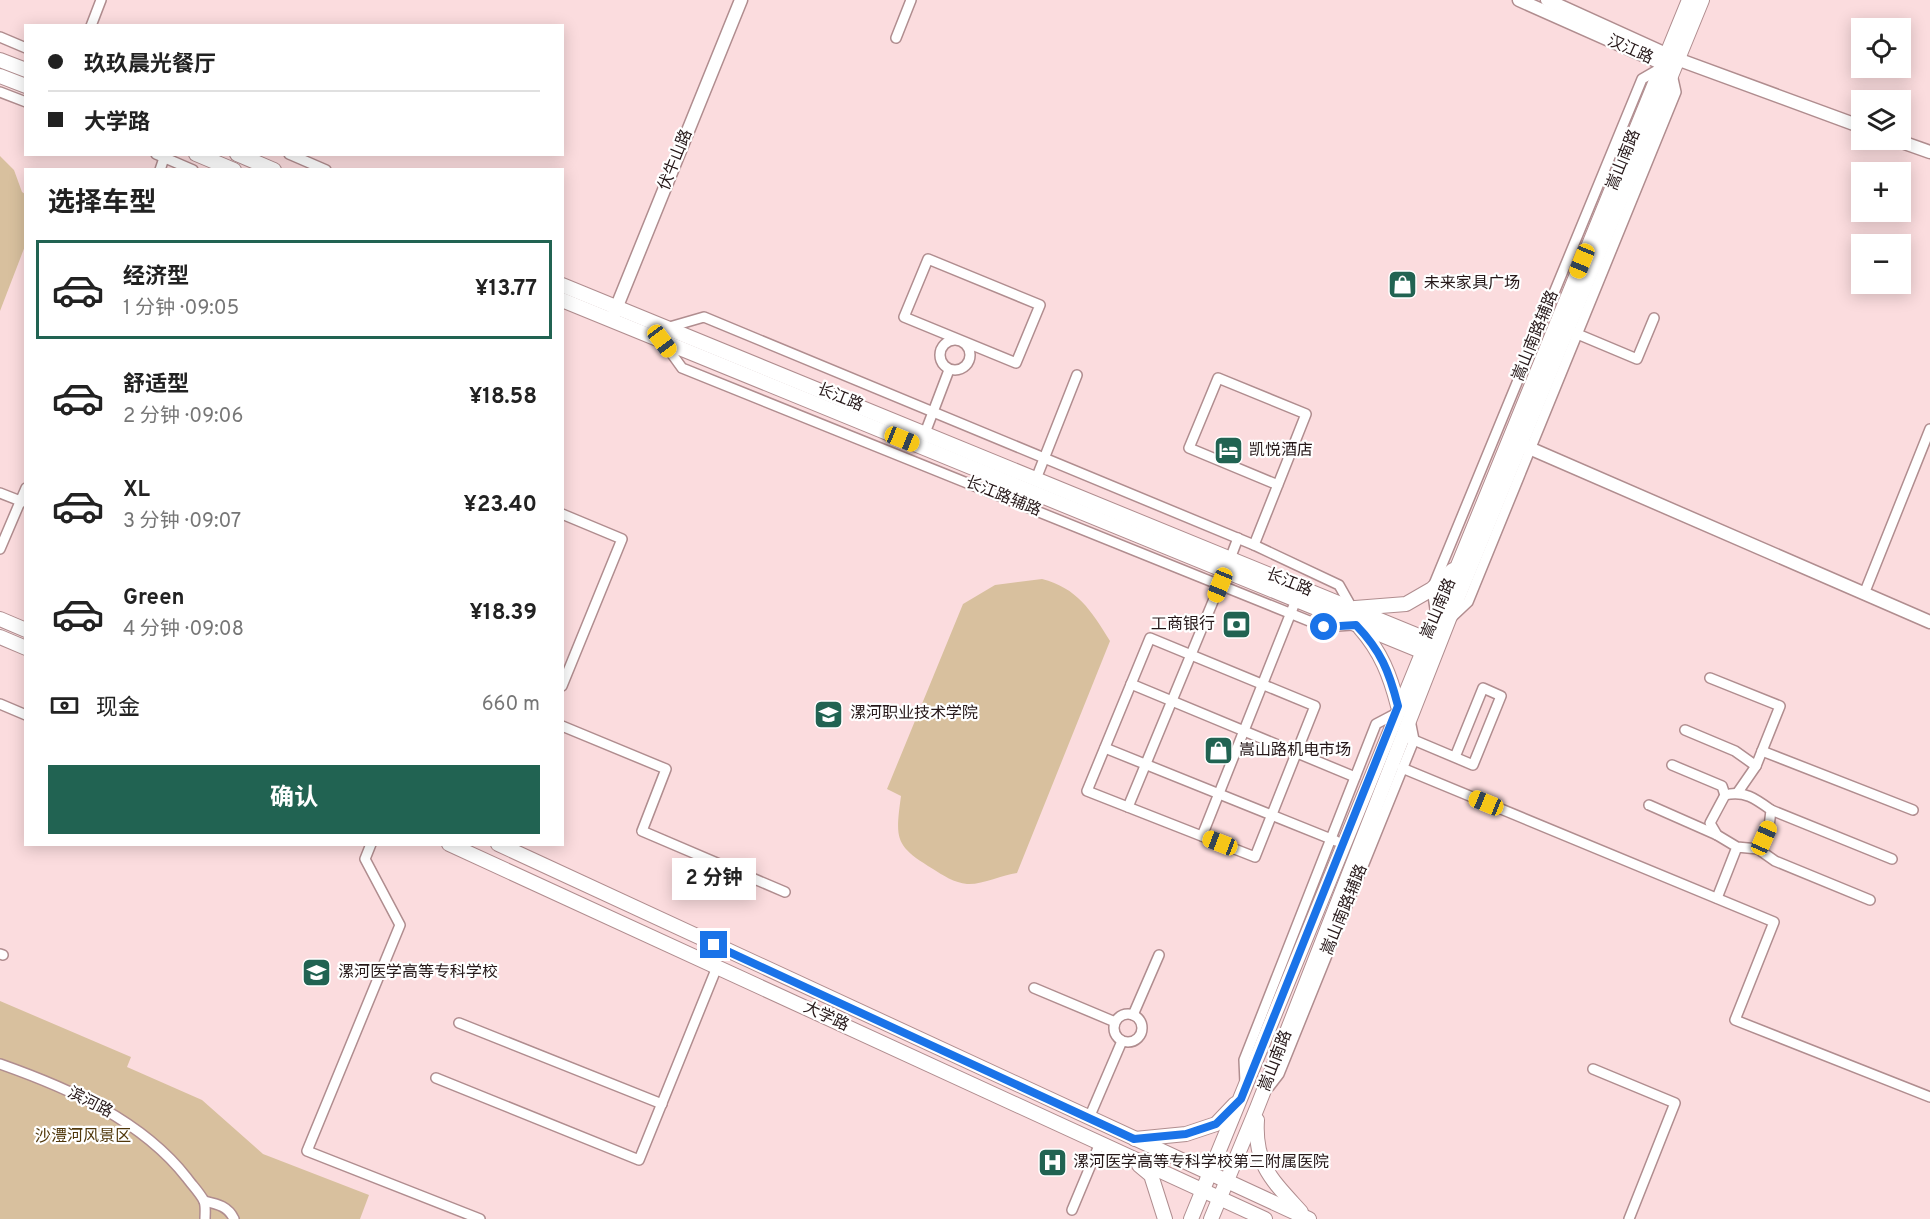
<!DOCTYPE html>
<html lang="zh">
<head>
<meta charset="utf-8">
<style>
  :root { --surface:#fff; --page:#f2f2f2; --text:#222; --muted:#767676; --line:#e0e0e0; --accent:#216352 }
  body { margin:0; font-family:Overpass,"Noto Sans SC",sans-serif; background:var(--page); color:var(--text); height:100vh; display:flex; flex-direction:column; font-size:22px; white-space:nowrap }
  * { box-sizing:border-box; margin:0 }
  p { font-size:20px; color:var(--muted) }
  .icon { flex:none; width:33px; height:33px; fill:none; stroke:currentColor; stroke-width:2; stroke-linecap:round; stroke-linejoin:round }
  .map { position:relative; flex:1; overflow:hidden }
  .details { position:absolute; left:24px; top:168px; width:540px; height:678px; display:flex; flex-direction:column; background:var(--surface); border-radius:0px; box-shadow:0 3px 15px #0003 }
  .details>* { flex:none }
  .hud { position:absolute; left:24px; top:24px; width:540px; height:132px; border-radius:0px; box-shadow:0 3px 15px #0003; display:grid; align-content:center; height:132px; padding:0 24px; background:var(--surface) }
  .fabs { position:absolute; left:1851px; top:18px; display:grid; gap:12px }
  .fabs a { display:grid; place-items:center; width:60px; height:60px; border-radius:0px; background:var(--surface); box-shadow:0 3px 15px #0003; font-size:30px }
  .end { position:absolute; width:27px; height:27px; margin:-14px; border:8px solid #1a73e8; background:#fff; box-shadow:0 0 0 3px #fff }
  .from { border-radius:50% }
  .bubble { position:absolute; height:42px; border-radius:0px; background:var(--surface); box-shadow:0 3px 15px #0003; font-size:20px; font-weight:700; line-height:42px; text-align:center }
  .car { position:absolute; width:18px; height:36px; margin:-18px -9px; border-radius:8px; box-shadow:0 0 4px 2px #0007; background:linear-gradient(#f5c518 24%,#345 0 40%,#f5c518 0 76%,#345 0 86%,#f5c518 0) }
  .hud b { display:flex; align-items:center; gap:21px; height:57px; font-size:22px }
  .hud b+b { border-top:2px solid var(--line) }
  .hud i { width:15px; height:15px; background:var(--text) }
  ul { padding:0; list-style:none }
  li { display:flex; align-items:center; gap:18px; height:99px; margin:0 12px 9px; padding:0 12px; border:3px solid transparent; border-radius:0px }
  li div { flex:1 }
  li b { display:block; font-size:22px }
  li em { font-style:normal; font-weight:700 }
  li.selected { border-color:var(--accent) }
  li>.icon { width:54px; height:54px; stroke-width:1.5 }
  h2 { padding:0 24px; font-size:27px; line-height:72px }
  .pay { display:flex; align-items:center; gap:15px; height:66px; padding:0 24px; font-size:22px }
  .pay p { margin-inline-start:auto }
  .action { display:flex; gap:12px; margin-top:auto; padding:12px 24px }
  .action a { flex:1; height:69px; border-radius:0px; background:var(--accent); color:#fff; font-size:24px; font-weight:700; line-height:69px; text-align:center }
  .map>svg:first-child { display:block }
  .green { fill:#d8c09e }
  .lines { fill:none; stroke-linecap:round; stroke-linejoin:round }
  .minor-casing { stroke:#b08d8f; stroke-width:12 }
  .tertiary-casing { stroke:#b08d8f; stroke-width:15 }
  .secondary-casing { stroke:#b08d8f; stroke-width:16 }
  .minor { stroke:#fff; stroke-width:9 }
  .tertiary { stroke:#fff; stroke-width:12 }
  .secondary { stroke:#fff; stroke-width:14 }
  .route { stroke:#1a73e8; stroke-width:8 }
  .labels { text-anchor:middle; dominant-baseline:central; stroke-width:4.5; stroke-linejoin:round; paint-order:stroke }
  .street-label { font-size:16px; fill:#261819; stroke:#fff }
  .poi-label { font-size:16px; fill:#261819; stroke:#fff; text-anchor:start }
  .park-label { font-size:16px; fill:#50370a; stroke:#fff }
</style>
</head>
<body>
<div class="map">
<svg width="1930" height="1219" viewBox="0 0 1930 1219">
  <rect width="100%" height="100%" fill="#fbdcde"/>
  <!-- green -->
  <g class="green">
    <path d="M0,156L14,170L22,192L25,194V246L0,311Z"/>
    <path d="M1042,579C1077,588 1091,610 1110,641L1017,873C1002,875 982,885 967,884C955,883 942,875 933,869C895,846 895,840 901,796L887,789L963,604L995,585Z"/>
    <path d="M0,1001L131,1057L127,1067L202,1100L263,1154L369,1195L360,1219H0Z"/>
  </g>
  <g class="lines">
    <defs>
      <g id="minor">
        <path d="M91,26L101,0"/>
        <path d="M0,37L26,48"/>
        <path d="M896,38L911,0"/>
        <path d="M0,92L26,102"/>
        <path d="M156,154L193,170"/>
        <path d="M289,154L326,170"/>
        <path d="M160,170L164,158"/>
        <path d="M928,259L1040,305L1016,363L904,317Z"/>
        <path d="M666,328L704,317L1254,545L1339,585L1352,608"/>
        <path d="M1575,333L1637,359L1654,318"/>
        <circle cx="955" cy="355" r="15"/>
        <path d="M664,343L682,368L1324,627L1352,625"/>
        <path d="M925,433L949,370"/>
        <path d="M1036,479L1077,375"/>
        <path d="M0,493L23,502"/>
        <path d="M562,514L622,539L562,686"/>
        <path d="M1254,545L1306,414L1218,378L1189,448L1278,485"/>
        <path d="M0,549L26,488"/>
        <path d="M1230,559L1238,538"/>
        <path d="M1864,594L1930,429"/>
        <path d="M1436,615L1432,589L1642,79L1661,68"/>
        <path d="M1451,618L1468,602L1676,92L1672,74"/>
        <path d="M1150,638L1315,706L1255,857L1087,791Z"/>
        <path d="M1710,678L1780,706L1756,766L1738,792"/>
        <path d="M1131,684L1355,777"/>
        <path d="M0,704L26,715"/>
        <path d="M562,726L666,769L642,831L785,892"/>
        <path d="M1685,730L1735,751L1756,766"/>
        <path d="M1409,738L1473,765L1501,696L1483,688L1455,757"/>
        <path d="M1105,748L1336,841"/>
        <path d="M1762,751L1913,810"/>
        <path d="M1672,765L1722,786L1725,795"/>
        <path d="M1402,768L1774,922L1735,1020L1930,1097"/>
        <path d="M1649,805L1717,835"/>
        <path d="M1128,807L1221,582"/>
        <path d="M1771,810L1892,859"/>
        <path d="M1202,836L1296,600"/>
        <path d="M371,844L365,859L400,925L307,1151L480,1219"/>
        <path d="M1758,849L1775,861L1870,900"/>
        <path d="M1717,898L1737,847L1758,849L1769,827L1771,810C1756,799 1744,790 1725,795L1710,823L1717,835L1737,847"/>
        <path d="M0,954L3,955"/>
        <path d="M1034,988L1115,1022"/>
        <circle cx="1128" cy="1028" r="14"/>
        <path d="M1133,1015L1159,955"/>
        <path d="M459,1023L662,1104"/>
        <path d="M0,1064C68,1088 142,1120 187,1178C192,1185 200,1193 204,1201C206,1206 205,1214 205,1219"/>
        <path d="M1593,1069L1675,1103L1629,1219"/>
        <path d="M436,1078L639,1160L717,967"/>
        <path d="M1245,1083L1244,1060L1376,724L1395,714"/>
        <path d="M1269,1087L1279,1074L1414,740L1410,720"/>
        <path d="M1089,1118L1122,1041"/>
        <path d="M204,1201C217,1204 228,1206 234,1219"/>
        <path d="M1072,1210L1100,1143"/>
      </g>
      <g id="tertiary">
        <path d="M1519,0L1663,64L1671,61"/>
        <path d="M1547,0L1677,59L1862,127"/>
        <path d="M1896,140L1930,152"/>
        <path d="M613,316L741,0"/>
        <path d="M1513,441L1930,622"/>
      </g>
      <g id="secondary">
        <path d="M0,60L26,70"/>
        <path d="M0,76L26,86"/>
        <path d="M196,154L234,170"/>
        <path d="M237,154L274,170"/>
        <path d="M562,285L1426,639L1432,645"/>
        <path d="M562,300L1421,651H1430"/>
        <path d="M1355,608L1406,604L1432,589L1453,570"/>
        <path d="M0,619L26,630"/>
        <path d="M1360,628C1381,652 1390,675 1398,706"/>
        <path d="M0,637L26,648"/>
        <path d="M449,844L1265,1219"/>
        <path d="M498,844L1309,1219"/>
        <path d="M1257,1120C1254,1165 1273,1181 1301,1212"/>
        <path d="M1135,1139L1186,1134L1216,1124L1235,1104"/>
        <path d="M1139,1165L1151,1175L1165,1219"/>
        <path d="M1191,1219L1689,0"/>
        <path d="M1211,1219L1257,1108L1449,619L1702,0"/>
      </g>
    </defs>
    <!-- minor casing -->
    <use href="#minor" class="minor-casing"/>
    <!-- tertiary casing -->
    <use href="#tertiary" class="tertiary-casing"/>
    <!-- secondary casing -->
    <use href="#secondary" class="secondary-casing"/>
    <!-- minor -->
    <use href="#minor" class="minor"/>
    <!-- tertiary -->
    <use href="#tertiary" class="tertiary"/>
    <!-- secondary -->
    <use href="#secondary" class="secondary"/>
  </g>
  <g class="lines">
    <!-- route -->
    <path class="route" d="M714,945L1134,1139L1186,1134L1216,1124L1241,1099L1398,706C1389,671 1381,651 1356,625L1324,627"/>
  </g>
  <!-- icons -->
  <defs>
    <symbol id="shop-square" viewBox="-11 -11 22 22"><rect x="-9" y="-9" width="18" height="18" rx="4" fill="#216352" stroke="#fff"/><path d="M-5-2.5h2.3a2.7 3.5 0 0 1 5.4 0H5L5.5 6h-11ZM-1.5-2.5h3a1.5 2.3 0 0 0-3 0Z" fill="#fff"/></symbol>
    <symbol id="hotel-square" viewBox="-11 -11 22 22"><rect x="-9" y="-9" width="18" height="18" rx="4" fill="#216352" stroke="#fff"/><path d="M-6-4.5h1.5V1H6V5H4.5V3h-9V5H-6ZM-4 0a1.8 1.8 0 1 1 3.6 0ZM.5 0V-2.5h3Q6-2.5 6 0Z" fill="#fff"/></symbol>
    <symbol id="bank-square" viewBox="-11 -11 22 22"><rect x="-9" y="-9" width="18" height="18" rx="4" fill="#216352" stroke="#fff"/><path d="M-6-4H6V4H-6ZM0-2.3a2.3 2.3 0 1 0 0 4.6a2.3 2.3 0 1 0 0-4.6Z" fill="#fff"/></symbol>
    <symbol id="university-square" viewBox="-11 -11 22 22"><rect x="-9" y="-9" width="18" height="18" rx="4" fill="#216352" stroke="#fff"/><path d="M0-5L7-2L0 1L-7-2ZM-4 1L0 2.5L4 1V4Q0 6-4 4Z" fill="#fff"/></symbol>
    <symbol id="hospital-square" viewBox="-11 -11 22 22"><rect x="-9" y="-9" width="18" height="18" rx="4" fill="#216352" stroke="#fff"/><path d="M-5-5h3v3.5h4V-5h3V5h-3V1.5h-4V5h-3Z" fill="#fff"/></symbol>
  </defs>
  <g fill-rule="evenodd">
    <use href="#shop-square" x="1386" y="268" width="33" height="33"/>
    <use href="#hotel-square" x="1212" y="434" width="33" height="33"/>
    <use href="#bank-square" x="1220" y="608" width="33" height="33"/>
    <use href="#university-square" x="812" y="698" width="33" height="33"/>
    <use href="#shop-square" x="1202" y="734" width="33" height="33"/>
    <use href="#university-square" x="300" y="956" width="33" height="33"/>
    <use href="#hospital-square" x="1036" y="1146" width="33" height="33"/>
  </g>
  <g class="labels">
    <!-- street labels -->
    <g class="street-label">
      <text transform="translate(1630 50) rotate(24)">汉江路</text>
      <text transform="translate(676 160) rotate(-68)">伏牛山路</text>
      <text transform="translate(1624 160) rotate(-68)">嵩山南路</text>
      <text transform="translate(1536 336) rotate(-68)">嵩山南路辅路</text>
      <text transform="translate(840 398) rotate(22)">长江路</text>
      <text transform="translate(1003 497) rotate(22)">长江路辅路</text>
      <text transform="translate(1289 583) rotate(22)">长江路</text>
      <text transform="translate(1439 609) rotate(-67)">嵩山南路</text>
      <text transform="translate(1345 910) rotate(-68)">嵩山南路辅路</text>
      <text transform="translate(826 1017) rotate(25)">大学路</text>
      <text transform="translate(1276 1061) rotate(-69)">嵩山南路</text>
      <text transform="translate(90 1103) rotate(27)">滨河路</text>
    </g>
    <!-- poi labels -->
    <g class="poi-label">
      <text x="1424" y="284">未来家具广场</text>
      <text x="1249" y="451">凯悦酒店</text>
      <text x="1215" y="625" text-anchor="end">工商银行</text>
      <text x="850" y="714">漯河职业技术学院</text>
      <text x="1239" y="751">嵩山路机电市场</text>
      <text x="338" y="973">漯河医学高等专科学校</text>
      <text x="1073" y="1163">漯河医学高等专科学校第三附属医院</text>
    </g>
    <!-- park labels -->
    <g class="park-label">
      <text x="83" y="1137">沙澧河风景区</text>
    </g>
  </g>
</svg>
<div class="fabs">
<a><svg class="icon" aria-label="locate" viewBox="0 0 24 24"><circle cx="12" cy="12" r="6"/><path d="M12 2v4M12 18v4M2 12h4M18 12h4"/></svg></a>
<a><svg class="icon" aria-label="layers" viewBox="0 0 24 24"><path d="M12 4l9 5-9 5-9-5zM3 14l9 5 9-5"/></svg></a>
<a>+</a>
<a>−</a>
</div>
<i class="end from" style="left:1324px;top:627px"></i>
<i class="end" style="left:714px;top:945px"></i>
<div class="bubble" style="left:672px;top:858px;width:84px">2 分钟</div>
<i class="car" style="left:1582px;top:261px;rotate:202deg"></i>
<i class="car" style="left:662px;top:341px;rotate:143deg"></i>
<i class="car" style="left:902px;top:439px;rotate:112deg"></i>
<i class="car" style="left:1220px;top:585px;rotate:202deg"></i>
<i class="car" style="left:1486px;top:803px;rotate:292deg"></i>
<i class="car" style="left:1764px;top:838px;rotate:24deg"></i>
<i class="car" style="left:1220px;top:843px;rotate:291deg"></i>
<div class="hud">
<b><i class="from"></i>玖玖晨光餐厅</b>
<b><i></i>大学路</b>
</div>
<section class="details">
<h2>选择车型</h2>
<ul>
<li class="selected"><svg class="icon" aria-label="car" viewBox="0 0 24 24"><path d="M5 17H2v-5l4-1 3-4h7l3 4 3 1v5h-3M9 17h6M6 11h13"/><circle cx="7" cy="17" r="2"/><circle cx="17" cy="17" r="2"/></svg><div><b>经济型</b><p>1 分钟 · 09:05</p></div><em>¥13.77</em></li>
<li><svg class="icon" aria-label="car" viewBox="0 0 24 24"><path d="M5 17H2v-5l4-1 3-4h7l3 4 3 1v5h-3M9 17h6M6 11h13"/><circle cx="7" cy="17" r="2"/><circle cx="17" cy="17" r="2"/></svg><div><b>舒适型</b><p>2 分钟 · 09:06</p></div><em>¥18.58</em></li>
<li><svg class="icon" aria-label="car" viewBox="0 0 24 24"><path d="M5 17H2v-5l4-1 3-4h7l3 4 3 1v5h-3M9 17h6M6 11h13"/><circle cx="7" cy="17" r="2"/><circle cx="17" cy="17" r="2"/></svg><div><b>XL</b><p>3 分钟 · 09:07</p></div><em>¥23.40</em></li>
<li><svg class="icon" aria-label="car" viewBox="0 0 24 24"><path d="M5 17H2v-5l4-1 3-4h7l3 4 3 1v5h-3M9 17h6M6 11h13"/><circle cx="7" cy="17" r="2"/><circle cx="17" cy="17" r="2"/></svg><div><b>Green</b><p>4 分钟 · 09:08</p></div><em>¥18.39</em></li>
</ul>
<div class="pay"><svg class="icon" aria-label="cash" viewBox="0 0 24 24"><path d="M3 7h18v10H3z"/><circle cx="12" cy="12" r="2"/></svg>现金<p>660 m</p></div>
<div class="action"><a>确认</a></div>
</section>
</div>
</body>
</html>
